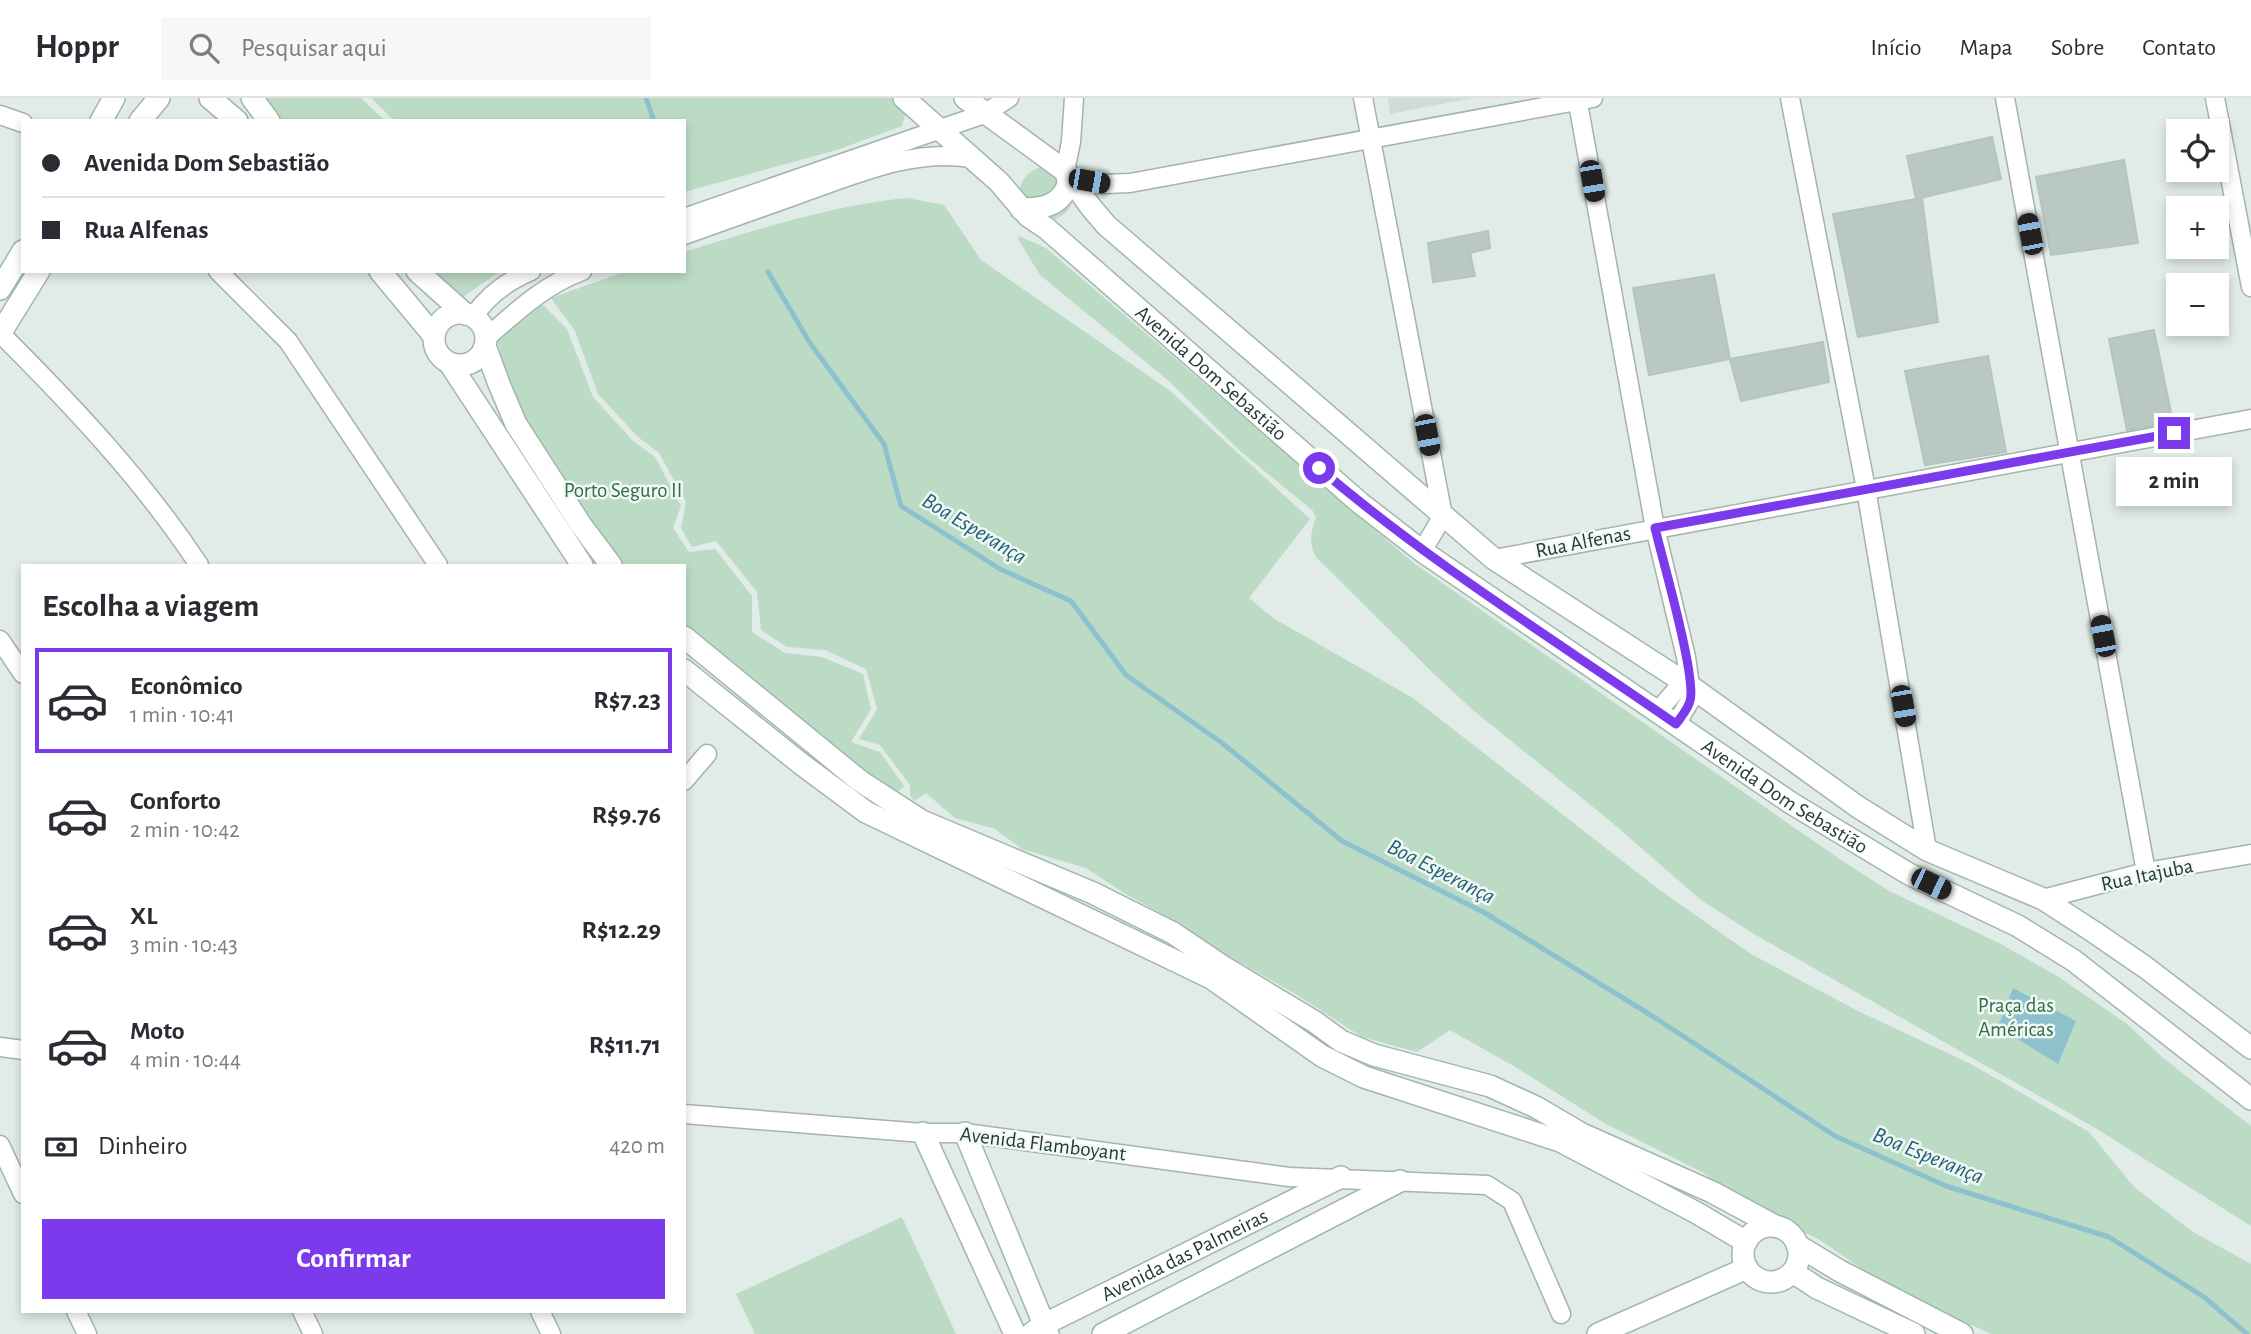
<!DOCTYPE html>
<html lang="pt">
<head>
<meta charset="utf-8">
<style>
  :root { --surface:#fff; --page:#f7f7f7; --text:#2b2b33; --muted:#7c7c81; --line:#e1e1e2; --accent:#7c3aed }
  body { margin:0; font-family:"Alegreya Sans",sans-serif; background:var(--page); color:var(--text); height:100vh; display:flex; flex-direction:column; font-size:26px; white-space:nowrap }
  * { box-sizing:border-box; margin:0 }
  p { font-size:23px; color:var(--muted) }
  .icon { flex:none; width:38px; height:38px; fill:none; stroke:currentColor; stroke-width:2; stroke-linecap:round; stroke-linejoin:round }
  .map { position:relative; flex:1; overflow:hidden }
  .drawer { position:absolute; left:21px; top:466px; width:665px; height:749px; display:flex; flex-direction:column; background:var(--surface); border-radius:0px; box-shadow:0 4px 10px #0003 }
  .drawer>* { flex:none }
  .guide { position:absolute; left:21px; top:21px; width:665px; height:154px; border-radius:0px; box-shadow:0 4px 10px #0003; display:grid; align-content:center; height:154px; padding:0 21px; background:var(--surface) }
  .tools { position:absolute; left:2166px; top:21px; display:grid; gap:14px }
  .tools a { display:grid; place-items:center; width:63px; height:63px; border-radius:0px; background:var(--surface); box-shadow:0 4px 10px #0003; font-size:35px }
  .end { position:absolute; width:32px; height:32px; margin:-16px; border:9px solid #7c3aed; background:#fff; box-shadow:0 0 0 4px #fff }
  .from { border-radius:50% }
  .bubble { position:absolute; height:49px; border-radius:0px; background:var(--surface); box-shadow:0 4px 10px #0003; font-size:23px; font-weight:600; line-height:49px; text-align:center }
  .car { position:absolute; width:21px; height:42px; margin:-21px -10px; border-radius:9px; box-shadow:0 0 5px 2px #0007; background:linear-gradient(#222 24%,#8ab4d8 0 40%,#222 0 76%,#8ab4d8 0 86%,#222 0) }
  .guide b { display:flex; align-items:center; gap:24px; height:66px; font-size:26px }
  .guide b+b { border-top:2px solid var(--line) }
  .guide i { width:18px; height:18px; background:var(--text) }
  ul { padding:0; list-style:none }
  li { display:flex; align-items:center; gap:21px; height:105px; margin:0 14px 10px; padding:0 7px; border:4px solid transparent; border-radius:0px }
  li div { flex:1 }
  li b { display:block; font-size:26px }
  li em { font-style:normal; font-weight:600 }
  li.on { border-color:var(--accent) }
  li>.icon { width:63px; height:63px; stroke-width:1.5 }
  h2 { padding:0 21px; font-size:32px; line-height:84px }
  .pay { display:flex; align-items:center; gap:18px; height:77px; padding:0 21px; font-size:26px }
  .pay p { margin-inline-start:auto }
  .cta { display:flex; gap:14px; margin-top:auto; padding:14px 21px }
  .cta a { flex:1; height:80px; border-radius:0px; background:var(--accent); color:#fff; font-size:28px; font-weight:600; line-height:80px; text-align:center }
  header { display:flex; align-items:center; gap:42px; box-sizing:border-box; height:98px; padding:0 35px; background:var(--surface); border-bottom:2px solid var(--line) }
  header strong { font-size:33px }
  nav { display:flex; gap:38px; margin-inline-start:auto; font-size:24px }
  .search { width:490px; height:63px; background:var(--page); display:flex; align-items:center; gap:18px; box-sizing:border-box; padding:0 24px; border-radius:0px; color:var(--muted); font-size:26px }
  .map>svg:first-child { display:block }
  .built { fill:#d0dbd6 }
  .green { fill:#bcdbc5 }
  .water { fill:#8dc1cd }
  .lines { fill:none; stroke-linecap:round; stroke-linejoin:round }
  .stream { stroke:#8dc1cd; stroke-width:5 }
  .building { fill:#bac8c3; stroke:#b4c4be; stroke-width:2 }
  .street-casing { stroke:#a4b3ae; stroke-width:21 }
  .secondary-casing { stroke:#a1b6af; stroke-width:24 }
  .street { stroke:#fff; stroke-width:18 }
  .secondary { stroke:#fff; stroke-width:21 }
  .route { stroke:#7c3aed; stroke-width:9 }
  .labels { text-anchor:middle; dominant-baseline:central; stroke-width:5; stroke-linejoin:round; paint-order:stroke }
  .street-label { font-size:21px; fill:#233b35; stroke:#f2f8f5 }
  .park-label { font-size:21px; fill:#306f4a; stroke:#f2f8f5 }
  .water-label { font-size:23px; font-style:italic; fill:#216373; stroke:#f2f8f5 }
</style>
</head>
<body>
<header>
<strong>Hoppr</strong>
<div class="search"><svg class="icon" aria-label="search" viewBox="0 0 24 24"><circle cx="10" cy="10" r="6"/><path d="M15 15l6 6"/></svg>Pesquisar aqui</div>
<nav><a>Início</a><a>Mapa</a><a>Sobre</a><a>Contato</a></nav>
</header>
<div class="map">
<svg width="2251" height="1236" viewBox="0 0 2251 1236">
  <rect width="100%" height="100%" fill="#e1ebe7"/>
  <!-- built -->
  <path class="built" d="M1388,0H1472L1390,16Z"/>
  <!-- green -->
  <g class="green">
    <path d="M258,0H361L385,23H278Z"/>
    <path d="M371,0H910L902,28L837,52L684,94V23H395Z"/>
    <path d="M1045,68L1052,69L1074,98C1071,112 1063,120 1048,123L1019,94C1022,79 1030,71 1045,68Z"/>
    <path d="M907,100L944,107L981,162L1169,292L1310,421L1249,500L1273,520L1413,600L1661,793L1751,856L1858,913L1971,966L2089,1034L2134,1089L2193,1134L2251,1166V1236H1991L1884,1186L1820,1142L1736,1101L1704,1075L1606,1026L1517,970L1450,932L1417,954L1362,939L1297,897L1220,853L1178,825L1124,795L1086,770L1022,751L995,731L955,720L926,695L914,703L910,697V687L880,647L859,641L877,611L866,571L825,552L787,549L761,532L757,494L716,443L692,449L681,430L686,404L659,355L638,339L598,296L575,233L551,200L627,173H684V154C757,132 831,107 907,100Z"/>
    <path d="M1019,138L1046,150L1415,466L1841,762L1889,793L1999,845L2059,879L2127,926L2163,960L2251,1028V1128L2097,1031L1754,836L1701,802L1609,722L1474,613L1433,575L1316,459C1308,444 1311,435 1316,419L1313,413L1239,352L1170,284L1040,177L1018,141Z"/>
    <path d="M423,173H501L458,202Z"/>
    <path d="M537,201L567,231L593,299L633,343L655,359L681,408L673,430L689,454L715,451L752,498V534L785,555L822,559L863,576L871,611L851,644L880,654L904,688L896,696L895,703L684,531V467H622L522,325L507,288L497,239Z"/>
    <path d="M902,1119L956,1236H755L736,1196Z"/>
  </g>
  <!-- water -->
  <path class="water" d="M2013,890L2076,923L2058,966L1998,929Z"/>
  <g class="lines">
    <!-- stream -->
    <g class="stream">
      <path d="M646,0L654,23"/>
      <path d="M768,174L810,245L884,346L901,408L1000,471L1071,503L1126,577L1222,645L1342,743L1485,815L1657,921L1835,1038L1946,1088L2109,1139L2204,1199L2247,1236"/>
    </g>
  </g>
  <!-- building -->
  <g class="building">
    <path d="M1992,39L2001,81L1916,101L1907,58Z"/>
    <path d="M2124,62L2138,145L2051,157L2036,79Z"/>
    <path d="M1922,100L1938,224L1858,239L1833,116Z"/>
    <path d="M1488,133L1490,150L1470,155L1475,178L1433,184L1428,145Z"/>
    <path d="M1714,177L1730,261L1649,277L1633,190Z"/>
    <path d="M2154,232L2173,324L2127,332L2109,241Z"/>
    <path d="M1823,244L1829,284L1741,303L1730,261Z"/>
    <path d="M1988,258L2006,354L1925,367L1905,273Z"/>
  </g>
  <g class="lines">
    <defs>
      <g id="street">
        <path d="M1363,0L1443,418L1422,453"/>
        <path d="M1577,0L1655,430L1686,559L1690,588L1691,601L1676,626"/>
        <path d="M1790,0L1866,391L1927,752"/>
        <path d="M2005,0L2146,774"/>
        <path d="M2215,0L2251,189"/>
        <path d="M0,17L23,25"/>
        <path d="M1065,73L1071,44L1074,0"/>
        <path d="M1072,81L1105,86L1130,85L1593,0"/>
        <path d="M684,120L984,16L1009,0"/>
        <path d="M684,137C724,123 763,109 802,95C854,77 914,50 970,60"/>
        <path d="M218,173L288,243L438,467"/>
        <path d="M473,219C488,197 507,183 531,173"/>
        <path d="M0,235C72,307 143,382 199,467"/>
        <path d="M486,240C516,214 544,187 582,173"/>
        <path d="M1494,461L2251,321"/>
        <path d="M0,542L23,576"/>
        <path d="M1658,613L1676,592L1690,588"/>
        <path d="M684,683L707,656"/>
        <path d="M2043,801L2146,774L2251,756"/>
        <path d="M0,949L23,952"/>
        <path d="M684,1016L923,1035H965L1289,1079L1487,1087L1512,1103L1561,1216"/>
        <path d="M0,1047L23,1096"/>
        <path d="M76,1213L87,1236"/>
        <path d="M302,1213L313,1236"/>
        <path d="M540,1213L551,1236"/>
      </g>
      <g id="secondary">
        <path d="M210,0L237,23"/>
        <path d="M252,0L269,23"/>
        <path id="s1" d="M904,0L999,84L1028,118L1046,130L1360,405L1422,453L1791,705L1909,776L2018,828L2073,862L2251,1001"/>
        <path d="M965,0L1065,73L1090,108L1106,127L1494,461L1690,588L1858,709L1927,752L2043,801L2094,834L2145,869L2251,950"/>
        <path d="M101,23L114,0"/>
        <path d="M140,23L159,0"/>
        <path d="M1021,111C1042,111 1060,108 1068,87L1067,75"/>
        <path d="M380,173L434,238"/>
        <path d="M417,173L465,216"/>
        <path d="M0,191L23,153"/>
        <circle cx="460" cy="241" r="26"/>
        <path d="M0,236L39,173"/>
        <path d="M485,248L499,286L516,326L581,427L611,467"/>
        <path d="M450,266L582,467"/>
        <path d="M684,539L860,683L922,723L1093,795L1173,835L1222,868L1315,924L1341,943L1374,957L1490,988L1536,1009L1582,1036L1712,1094L1775,1128"/>
        <path d="M684,572L800,665L866,714L1211,880L1322,958L1364,979L1560,1043L1697,1115L1746,1144"/>
        <path d="M923,1035L1015,1236"/>
        <path d="M965,1035L1048,1236"/>
        <circle cx="1771" cy="1156" r="28"/>
        <path d="M1797,1147L1840,1173L1962,1236"/>
        <path d="M1793,1174L1817,1190L1914,1236"/>
        <path id="s2" d="M1031,1236L1043,1227L1341,1079"/>
        <path d="M1103,1236L1400,1083"/>
        <path d="M1598,1236L1747,1170"/>
      </g>
    </defs>
    <!-- street casing -->
    <use href="#street" class="street-casing"/>
    <!-- secondary casing -->
    <use href="#secondary" class="secondary-casing"/>
    <!-- street -->
    <use href="#street" class="street"/>
    <!-- secondary -->
    <use href="#secondary" class="secondary"/>
  </g>
  <g class="lines">
    <!-- route -->
    <path class="route" d="M1319,370C1430,465 1555,542 1676,626C1681,619 1688,611 1690,603C1697,580 1662,460 1655,430L2174,335"/>
  </g>
  <g class="labels">
    <!-- street labels -->
    <g class="street-label">
      <text stroke="none"><textPath href="#s1" startOffset="413">Avenida Dom Sebastião</textPath></text>
      <text transform="translate(1583 444) rotate(-11)">Rua Alfenas</text>
      <text stroke="none"><textPath href="#s1" startOffset="1127">Avenida Dom Sebastião</textPath></text>
      <text transform="translate(2147 777) rotate(-12)">Rua Itajuba</text>
      <text transform="translate(1043 1046) rotate(7)">Avenida Flamboyant</text>
      <text stroke="none"><textPath href="#s2" startOffset="173">Avenida das Palmeiras</textPath></text>
    </g>
    <!-- park labels -->
    <g class="park-label">
      <text x="623" y="392">Porto Seguro II</text>
      <text x="2016" y="907">Praça das<tspan x="2016" dy="24">Américas</tspan></text>
    </g>
    <!-- water labels -->
    <g class="water-label">
      <text transform="translate(974 431) rotate(31)">Boa Esperança</text>
      <text transform="translate(1441 774) rotate(27)">Boa Esperança</text>
      <text transform="translate(1928 1058) rotate(22)">Boa Esperança</text>
    </g>
  </g>
</svg>
<div class="tools">
<a><svg class="icon" aria-label="locate" viewBox="0 0 24 24"><circle cx="12" cy="12" r="6"/><path d="M12 2v4M12 18v4M2 12h4M18 12h4"/></svg></a>
<a>+</a>
<a>−</a>
</div>
<i class="end from" style="left:1319px;top:370px"></i>
<i class="end" style="left:2174px;top:335px"></i>
<div class="bubble" style="left:2116px;top:359px;width:116px">2 min</div>
<i class="car" style="left:1089px;top:83px;rotate:100deg"></i>
<i class="car" style="left:1592px;top:83px;rotate:170deg"></i>
<i class="car" style="left:2030px;top:136px;rotate:349deg"></i>
<i class="car" style="left:1427px;top:337px;rotate:169deg"></i>
<i class="car" style="left:2103px;top:538px;rotate:349deg"></i>
<i class="car" style="left:1903px;top:608px;rotate:170deg"></i>
<i class="car" style="left:1931px;top:786px;rotate:116deg"></i>
<div class="guide">
<b><i class="from"></i>Avenida Dom Sebastião</b>
<b><i></i>Rua Alfenas</b>
</div>
<section class="drawer">
<h2>Escolha a viagem</h2>
<ul>
<li class="on"><svg class="icon" aria-label="car" viewBox="0 0 24 24"><path d="M5 17H2v-5l4-1 3-4h7l3 4 3 1v5h-3M9 17h6M6 11h13"/><circle cx="7" cy="17" r="2"/><circle cx="17" cy="17" r="2"/></svg><div><b>Econômico</b><p>1 min · 10:41</p></div><em>R$7.23</em></li>
<li><svg class="icon" aria-label="car" viewBox="0 0 24 24"><path d="M5 17H2v-5l4-1 3-4h7l3 4 3 1v5h-3M9 17h6M6 11h13"/><circle cx="7" cy="17" r="2"/><circle cx="17" cy="17" r="2"/></svg><div><b>Conforto</b><p>2 min · 10:42</p></div><em>R$9.76</em></li>
<li><svg class="icon" aria-label="car" viewBox="0 0 24 24"><path d="M5 17H2v-5l4-1 3-4h7l3 4 3 1v5h-3M9 17h6M6 11h13"/><circle cx="7" cy="17" r="2"/><circle cx="17" cy="17" r="2"/></svg><div><b>XL</b><p>3 min · 10:43</p></div><em>R$12.29</em></li>
<li><svg class="icon" aria-label="car" viewBox="0 0 24 24"><path d="M5 17H2v-5l4-1 3-4h7l3 4 3 1v5h-3M9 17h6M6 11h13"/><circle cx="7" cy="17" r="2"/><circle cx="17" cy="17" r="2"/></svg><div><b>Moto</b><p>4 min · 10:44</p></div><em>R$11.71</em></li>
</ul>
<div class="pay"><svg class="icon" aria-label="cash" viewBox="0 0 24 24"><path d="M3 7h18v10H3z"/><circle cx="12" cy="12" r="2"/></svg>Dinheiro<p>420 m</p></div>
<div class="cta"><a>Confirmar</a></div>
</section>
</div>
</body>
</html>
